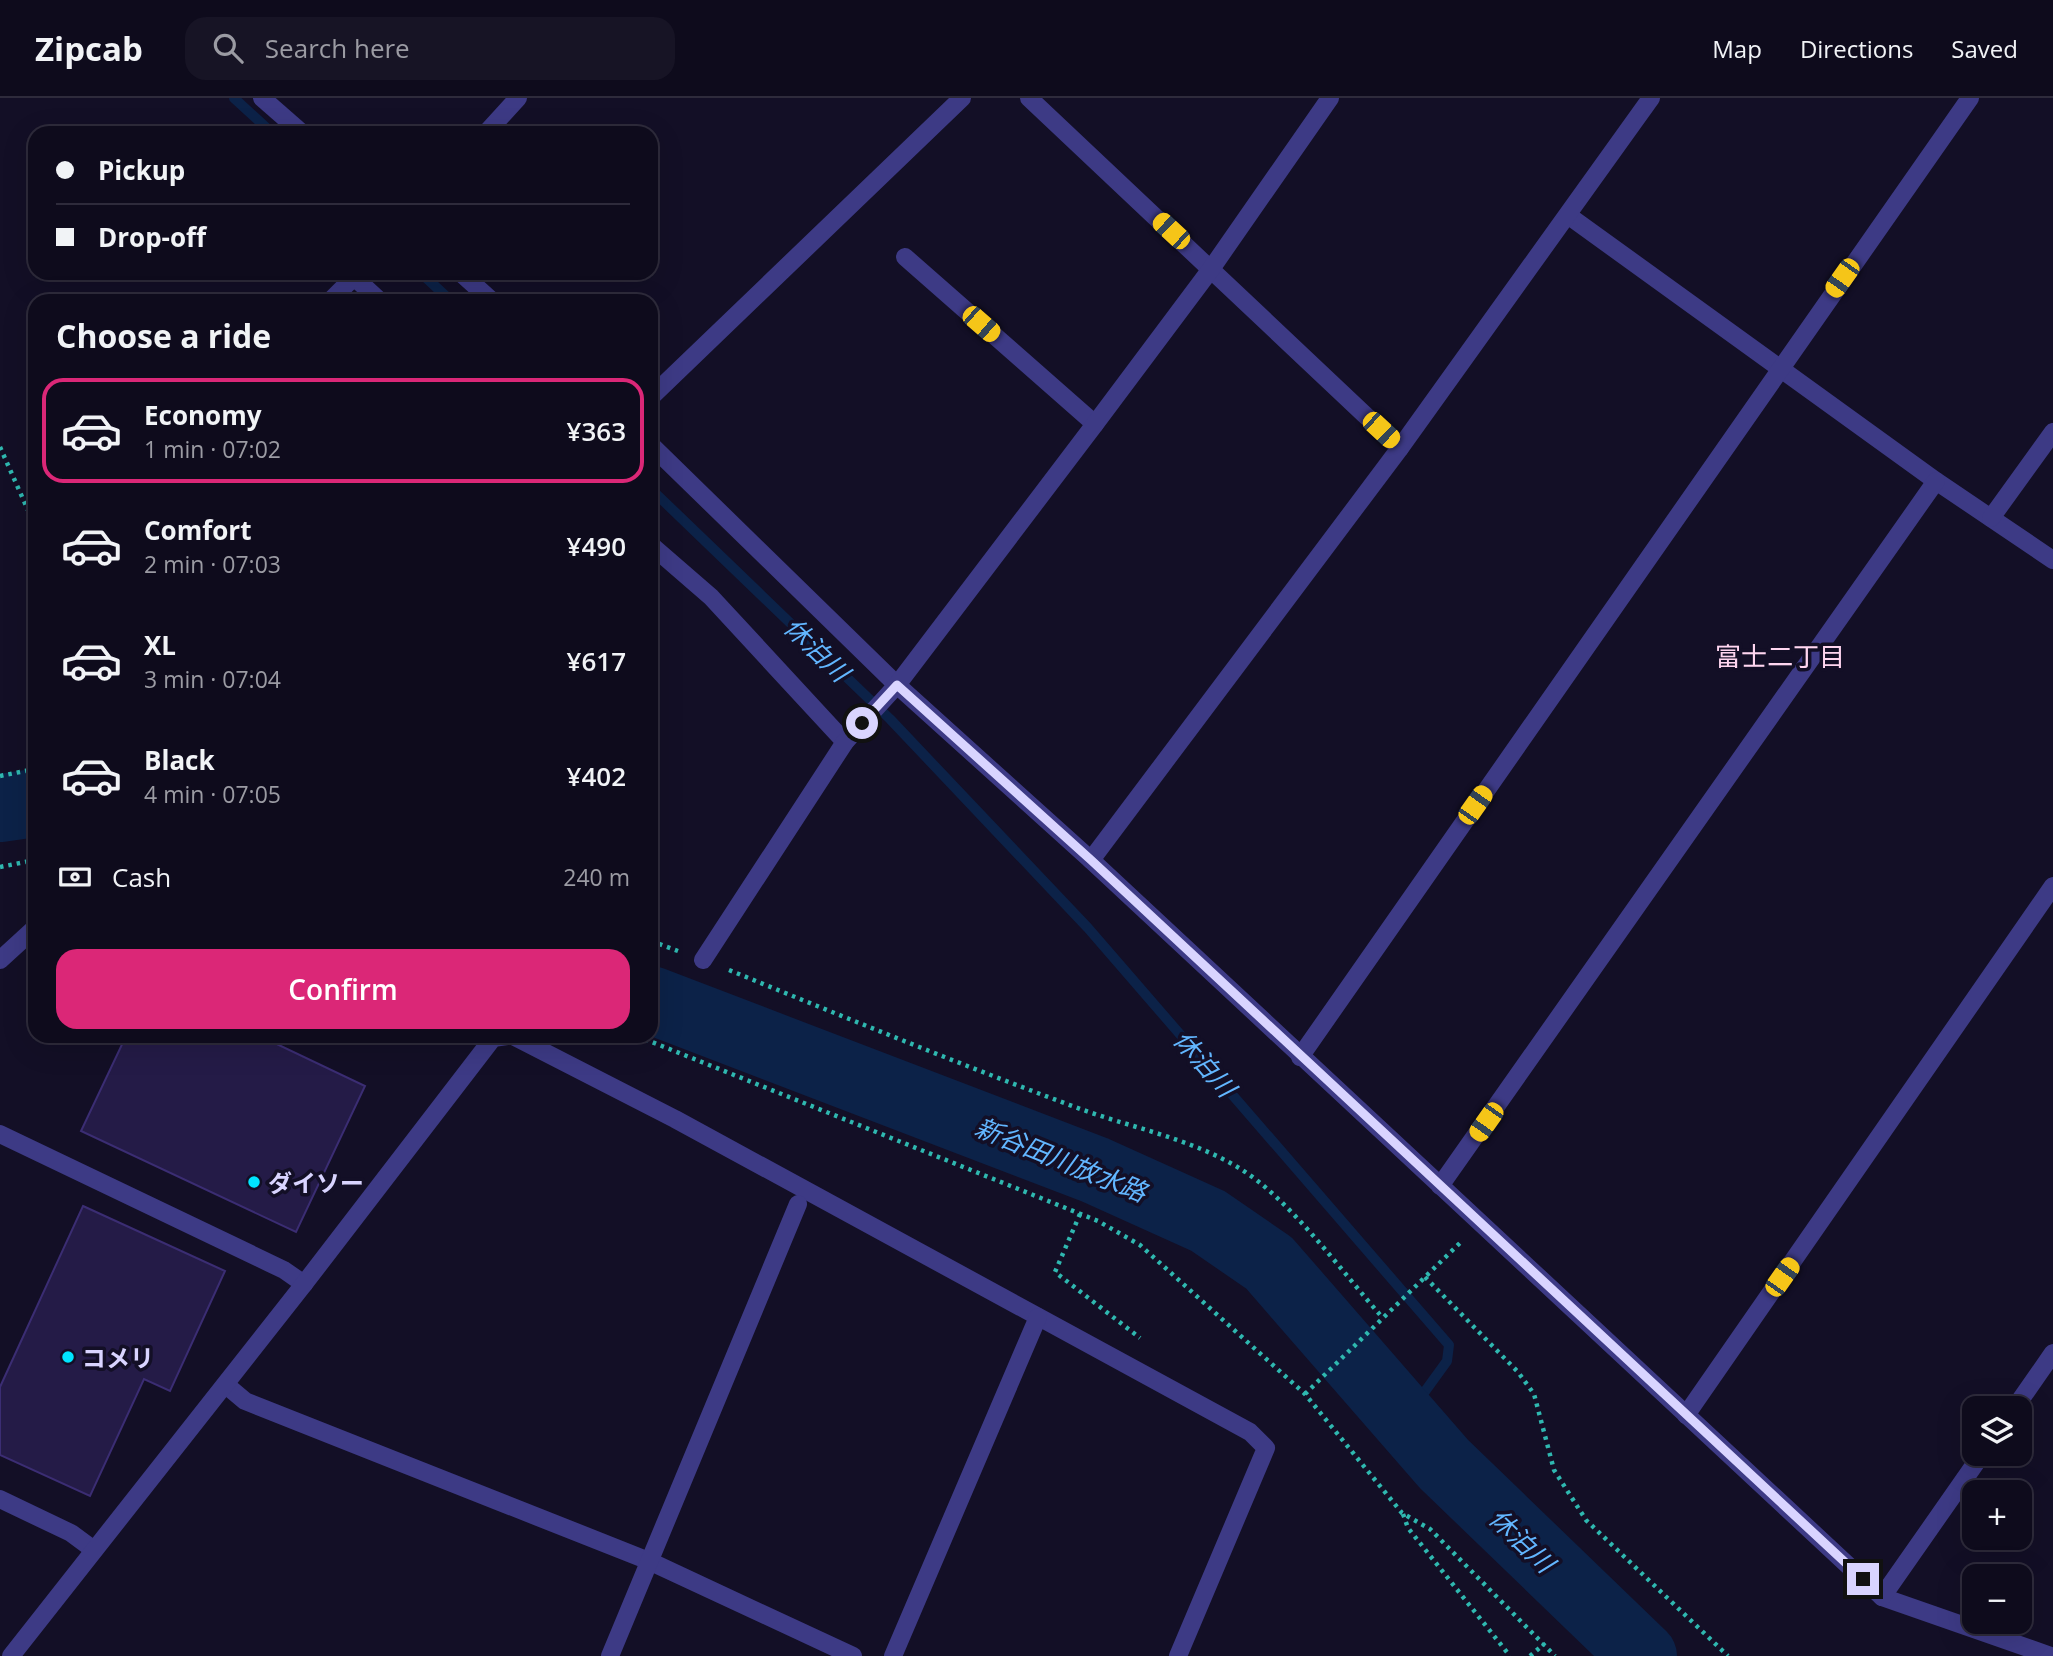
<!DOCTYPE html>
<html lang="en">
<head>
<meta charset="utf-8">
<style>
  :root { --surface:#0e0b1c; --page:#171425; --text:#f1f3f6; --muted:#9b9ba3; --line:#2e2b3b; --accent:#db2777 }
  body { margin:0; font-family:"Open Sans","Noto Sans JP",sans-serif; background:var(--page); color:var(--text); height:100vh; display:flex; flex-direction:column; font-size:26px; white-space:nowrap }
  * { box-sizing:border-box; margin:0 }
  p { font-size:23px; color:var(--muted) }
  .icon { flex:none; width:38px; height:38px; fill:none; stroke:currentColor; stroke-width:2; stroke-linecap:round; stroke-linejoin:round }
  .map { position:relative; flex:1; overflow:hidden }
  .panel { position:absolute; left:28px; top:196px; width:630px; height:749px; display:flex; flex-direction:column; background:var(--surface); border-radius:21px; box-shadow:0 7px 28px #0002,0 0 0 2px var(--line) }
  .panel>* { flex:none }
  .hud { position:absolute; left:28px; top:28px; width:630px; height:154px; border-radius:21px; box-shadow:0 7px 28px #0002,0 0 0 2px var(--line); display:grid; align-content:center; height:154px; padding:0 28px; background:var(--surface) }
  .buttons { position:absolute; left:1962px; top:1298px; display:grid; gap:14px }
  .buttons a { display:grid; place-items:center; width:70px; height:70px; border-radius:14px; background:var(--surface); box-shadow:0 7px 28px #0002,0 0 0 2px var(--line); font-size:35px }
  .end { position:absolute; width:32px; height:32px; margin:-16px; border:9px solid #d9d4ff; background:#111; box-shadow:0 0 0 4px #111 }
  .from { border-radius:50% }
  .car { position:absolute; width:21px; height:42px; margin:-21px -10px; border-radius:9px; box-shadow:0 0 5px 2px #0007; background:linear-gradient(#f5c518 24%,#345 0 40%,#f5c518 0 76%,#345 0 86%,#f5c518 0) }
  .hud b { display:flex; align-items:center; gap:24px; height:66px; font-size:26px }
  .hud b+b { border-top:2px solid var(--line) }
  .hud i { width:18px; height:18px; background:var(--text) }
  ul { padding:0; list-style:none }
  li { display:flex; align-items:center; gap:21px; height:105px; margin:0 14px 10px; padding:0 14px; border:4px solid transparent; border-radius:21px }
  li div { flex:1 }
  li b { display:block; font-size:26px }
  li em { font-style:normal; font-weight:600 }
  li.on { border-color:var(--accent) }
  li>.icon { width:63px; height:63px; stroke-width:1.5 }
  h2 { padding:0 28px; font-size:32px; line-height:84px }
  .pay { display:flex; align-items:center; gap:18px; height:77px; padding:0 28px; font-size:26px }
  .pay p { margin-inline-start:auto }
  .action { display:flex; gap:14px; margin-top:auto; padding:14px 28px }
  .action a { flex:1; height:80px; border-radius:21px; background:var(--accent); color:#fff; font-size:28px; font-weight:600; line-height:80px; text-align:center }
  header { display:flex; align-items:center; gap:42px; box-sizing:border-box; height:98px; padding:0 35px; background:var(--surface); border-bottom:2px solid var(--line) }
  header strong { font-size:33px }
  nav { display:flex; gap:38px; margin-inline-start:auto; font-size:24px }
  .search { width:490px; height:63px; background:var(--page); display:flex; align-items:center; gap:18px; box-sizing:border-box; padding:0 24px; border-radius:21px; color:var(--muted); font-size:26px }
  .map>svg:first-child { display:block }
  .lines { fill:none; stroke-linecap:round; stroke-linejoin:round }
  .stream { stroke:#0c2248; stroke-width:10 }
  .river { stroke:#0c2248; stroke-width:68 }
  .building { fill:#241b47; stroke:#3b2d73; stroke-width:2 }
  .path { stroke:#2fb8b0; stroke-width:4.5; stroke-dasharray:3.5 5; stroke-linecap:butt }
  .minor { stroke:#3d3a85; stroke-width:18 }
  .tertiary { stroke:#3d3a85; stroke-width:18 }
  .route { stroke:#d9d4ff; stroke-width:9 }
  .poi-dot { fill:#00e5ff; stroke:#130f26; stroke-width:2.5 }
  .labels { text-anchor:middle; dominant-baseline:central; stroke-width:7; stroke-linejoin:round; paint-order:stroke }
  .poi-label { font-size:24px; font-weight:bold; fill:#d9d4ff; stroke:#130f26; text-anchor:start }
  .water-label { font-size:26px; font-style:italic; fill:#62b6ff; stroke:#130f26 }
  .neighbourhood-label { font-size:26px; fill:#ffd6f0; stroke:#130f26 }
</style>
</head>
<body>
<header>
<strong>Zipcab</strong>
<div class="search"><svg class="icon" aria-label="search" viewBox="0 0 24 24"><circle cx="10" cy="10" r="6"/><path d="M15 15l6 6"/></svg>Search here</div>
<nav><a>Map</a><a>Directions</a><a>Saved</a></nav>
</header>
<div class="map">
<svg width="2053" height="1558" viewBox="0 0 2053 1558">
  <rect width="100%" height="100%" fill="#130f26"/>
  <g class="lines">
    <!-- stream -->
    <g class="stream">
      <path d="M234,0L272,35"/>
      <path d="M421,175L451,203"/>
      <path d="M651,391L890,621L1088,830L1449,1247L1447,1263L1405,1321"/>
    </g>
    <!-- river -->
    <g class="river">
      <path d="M0,710L35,705"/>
      <path d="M651,902L1095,1072L1208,1123L1269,1165L1444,1366L1643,1558"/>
    </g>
  </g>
  <!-- building -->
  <g class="building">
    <path d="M126,938H260L365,988L296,1134L81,1033Z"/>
    <path d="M83,1108L225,1173L170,1293L144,1281L90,1398L0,1357V1289Z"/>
  </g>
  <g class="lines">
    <!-- path -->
    <g class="path">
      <path d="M0,349L35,428"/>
      <path d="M0,678L35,671"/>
      <path d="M0,769L35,762"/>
      <path d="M651,843L678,853"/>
      <path d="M729,872C844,919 959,966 1075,1009C1128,1029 1190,1040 1239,1070C1288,1099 1343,1175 1382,1219"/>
      <path d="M637,938L1098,1123L1140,1147L1305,1296L1402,1415L1430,1431L1555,1558"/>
      <path d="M1080,1116L1055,1174L1140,1240"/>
      <path d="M1425,1179L1518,1274L1534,1296L1554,1372L1586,1422L1728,1558"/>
      <path d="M1305,1296L1462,1143"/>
      <path d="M1403,1416L1408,1430L1510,1558"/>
      <path d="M1530,1558L1544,1546"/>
    </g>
    <!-- minor -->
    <g class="minor">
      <path d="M262,0L302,35"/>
      <path d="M1029,0L1400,350"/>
      <path d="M486,35L518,0"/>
      <path d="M1569,118L1936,383L2053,462"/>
      <path d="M905,159L1095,326"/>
      <path d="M461,175L492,203"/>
      <path d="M330,203L354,179L380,203"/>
      <path d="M651,347L897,587L1091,762L1882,1499L2051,1558"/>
      <path d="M1991,420L2053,334"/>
      <path d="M651,447L711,499L845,644"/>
      <path d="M1091,762L1400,350L1651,0"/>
      <path d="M703,862L845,644L897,587L1095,326L1211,171L1330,0"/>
      <path d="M513,938L675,1021L1250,1334L1266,1350L1178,1558"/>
      <path d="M1300,959L1970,0"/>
      <path d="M0,1036L284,1172L304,1186"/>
      <path d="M1440,1088L1936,383"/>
      <path d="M226,1287L245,1303L649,1463L853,1558"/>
      <path d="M2014,1311L2053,1255"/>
      <path d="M1686,1317L2053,788"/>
      <path d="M0,1401L71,1435L94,1452"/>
      <path d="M1882,1499L1982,1356"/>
      <path d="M11,1558L304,1186L493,940L507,938"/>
      <path d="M610,1558L798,1106"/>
      <path d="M893,1558L1038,1219"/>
    </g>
    <!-- tertiary -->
    <g class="tertiary">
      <path d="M651,299L962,0"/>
      <path d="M0,862L35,830"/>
    </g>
  </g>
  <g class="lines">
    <!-- route -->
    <path class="route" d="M862,625L897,587L1091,762L1863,1481"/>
  </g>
  <!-- markers -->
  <g class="poi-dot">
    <circle cx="254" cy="1084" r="7"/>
    <circle cx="68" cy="1259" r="7"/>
  </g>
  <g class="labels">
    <!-- poi labels -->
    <g class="poi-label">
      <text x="268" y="1084">ダイソー</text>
      <text x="82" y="1259">コメリ</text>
    </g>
    <!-- water labels -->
    <g class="water-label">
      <text transform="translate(817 551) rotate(44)">休泊川</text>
      <text transform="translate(1205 965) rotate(49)">休泊川</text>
      <text transform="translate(1061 1061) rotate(22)">新谷田川放水路</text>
      <text transform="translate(1522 1442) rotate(44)">休泊川</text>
    </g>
    <!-- neighbourhood labels -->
    <g class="neighbourhood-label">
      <text x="1780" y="558">富士二丁目</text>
    </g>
  </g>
</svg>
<div class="buttons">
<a><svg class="icon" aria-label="layers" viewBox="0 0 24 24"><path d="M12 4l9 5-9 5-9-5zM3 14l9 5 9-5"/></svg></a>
<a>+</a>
<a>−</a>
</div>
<i class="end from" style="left:862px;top:625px"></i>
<i class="end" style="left:1863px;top:1481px"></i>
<i class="car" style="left:1171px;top:133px;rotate:313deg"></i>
<i class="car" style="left:1842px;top:180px;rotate:215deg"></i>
<i class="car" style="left:981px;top:226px;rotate:131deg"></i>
<i class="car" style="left:1381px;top:332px;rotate:133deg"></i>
<i class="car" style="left:1475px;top:707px;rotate:35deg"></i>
<i class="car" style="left:1486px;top:1024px;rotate:215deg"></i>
<i class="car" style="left:1782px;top:1179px;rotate:35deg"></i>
<div class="hud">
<b><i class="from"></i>Pickup</b>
<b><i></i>Drop-off</b>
</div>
<section class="panel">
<h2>Choose a ride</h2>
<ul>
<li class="on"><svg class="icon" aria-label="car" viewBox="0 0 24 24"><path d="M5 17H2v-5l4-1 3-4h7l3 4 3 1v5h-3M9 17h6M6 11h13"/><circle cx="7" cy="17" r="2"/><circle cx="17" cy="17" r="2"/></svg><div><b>Economy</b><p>1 min · 07:02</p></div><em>¥363</em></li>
<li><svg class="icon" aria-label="car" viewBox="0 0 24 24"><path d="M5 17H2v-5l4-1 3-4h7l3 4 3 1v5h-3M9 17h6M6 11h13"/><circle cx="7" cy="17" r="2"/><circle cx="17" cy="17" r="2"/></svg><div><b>Comfort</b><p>2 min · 07:03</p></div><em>¥490</em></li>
<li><svg class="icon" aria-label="car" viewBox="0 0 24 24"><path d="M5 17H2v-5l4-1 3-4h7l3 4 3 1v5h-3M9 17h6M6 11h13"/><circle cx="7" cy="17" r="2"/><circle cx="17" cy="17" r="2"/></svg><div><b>XL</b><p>3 min · 07:04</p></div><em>¥617</em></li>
<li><svg class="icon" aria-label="car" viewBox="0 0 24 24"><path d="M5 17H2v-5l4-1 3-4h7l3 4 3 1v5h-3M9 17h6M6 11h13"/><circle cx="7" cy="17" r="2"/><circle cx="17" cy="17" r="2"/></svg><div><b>Black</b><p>4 min · 07:05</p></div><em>¥402</em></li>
</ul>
<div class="pay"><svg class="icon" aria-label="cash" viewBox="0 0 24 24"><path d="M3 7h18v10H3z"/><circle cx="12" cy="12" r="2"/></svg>Cash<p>240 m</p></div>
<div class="action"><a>Confirm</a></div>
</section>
</div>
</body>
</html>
